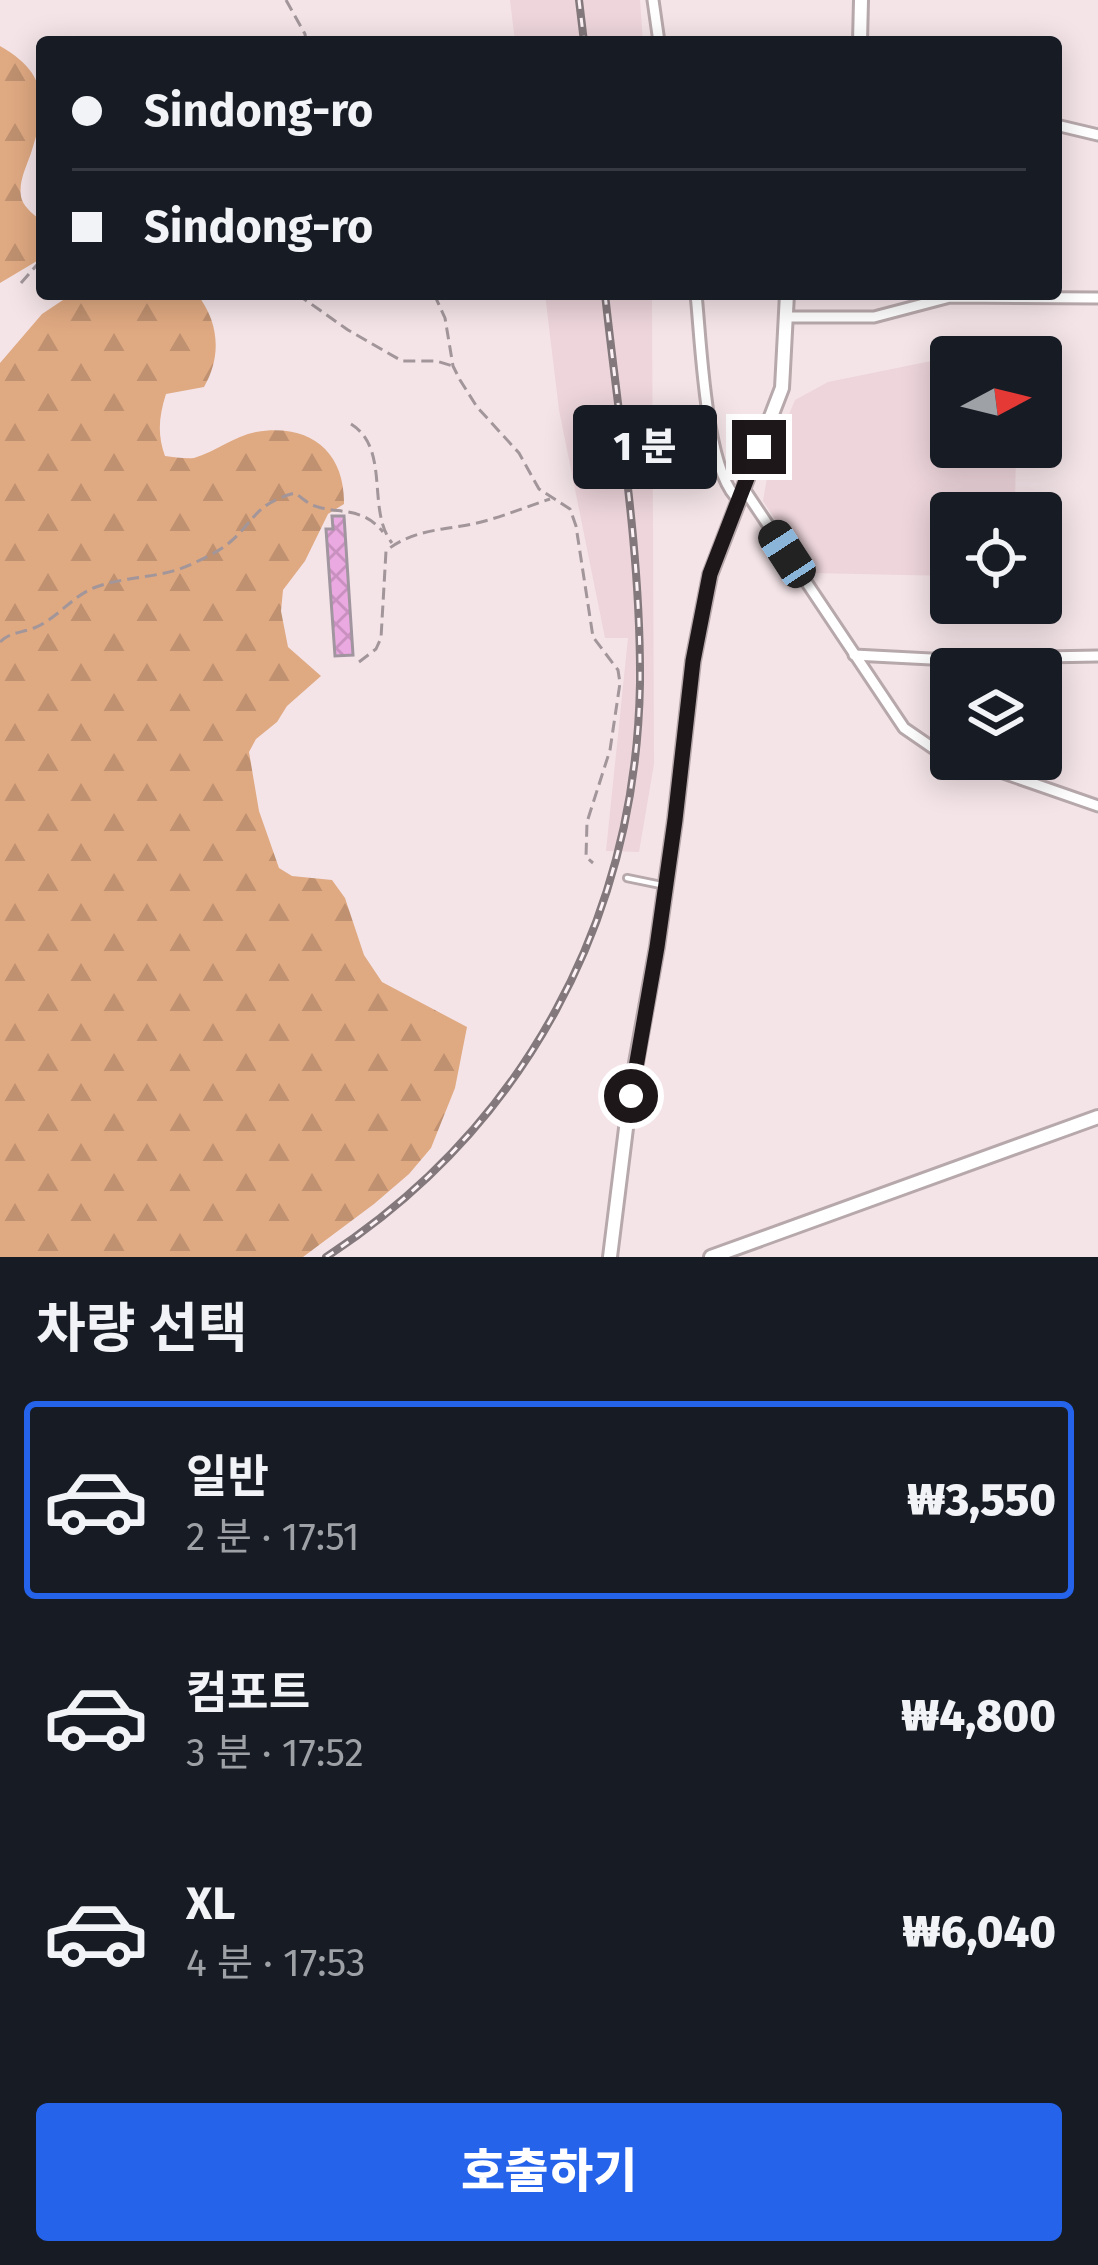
<!DOCTYPE html>
<html lang="ko">
<head>
<meta charset="utf-8">
<style>
  :root { --surface:#171b24; --page:#242831; --text:#f1f3f6; --muted:#9ea1a6; --line:#363941; --accent:#2563eb }
  body { margin:0; font-family:"Fira Sans","Noto Sans KR",sans-serif; background:var(--page); color:var(--text); height:100vh; display:flex; flex-direction:column; font-size:45px; white-space:nowrap }
  * { box-sizing:border-box; margin:0 }
  p { font-size:39px; color:var(--muted) }
  .icon { flex:none; width:66px; height:66px; fill:none; stroke:currentColor; stroke-width:2; stroke-linecap:round; stroke-linejoin:round }
  .map { position:relative; height:1257px; overflow:hidden }
  .drawer { display:flex; flex-direction:column; background:var(--surface); flex:1 }
  .drawer>* { flex:none }
  .hud { position:absolute; left:36px; top:36px; width:1026px; height:264px; border-radius:12px; box-shadow:0 6px 30px #0003; display:grid; align-content:center; height:264px; padding:0 36px; background:var(--surface) }
  .needle { width:78px; rotate:83deg }
  .fabs { position:absolute; left:930px; top:336px; display:grid; gap:24px }
  .fabs a { display:grid; place-items:center; width:132px; height:132px; border-radius:12px; background:var(--surface); box-shadow:0 6px 30px #0003; font-size:60px }
  .end { position:absolute; width:54px; height:54px; margin:-27px; border:15px solid #1d1719; background:#fff; box-shadow:0 0 0 6px #fff }
  .from { border-radius:50% }
  .bubble { position:absolute; height:84px; border-radius:12px; background:var(--surface); box-shadow:0 6px 30px #0003; font-size:39px; font-weight:800; line-height:84px; text-align:center }
  .car { position:absolute; width:36px; height:72px; margin:-36px -18px; border-radius:15px; box-shadow:0 0 9px 3px #0007; background:linear-gradient(#222 24%,#8ab4d8 0 40%,#222 0 76%,#8ab4d8 0 86%,#222 0) }
  .hud b { display:flex; align-items:center; gap:42px; height:114px; font-size:45px }
  .hud b+b { border-top:3px solid var(--line) }
  .hud i { width:30px; height:30px; background:var(--text) }
  ul { padding:0; list-style:none }
  li { display:flex; align-items:center; gap:36px; height:198px; margin:0 24px 18px; padding:0 12px; border:6px solid transparent; border-radius:12px }
  li div { flex:1 }
  li b { display:block; font-size:45px }
  li em { font-style:normal; font-weight:800 }
  li.active { border-color:var(--accent) }
  li>.icon { width:108px; height:108px; stroke-width:1.5 }
  h2 { padding:0 36px; font-size:54px; line-height:144px }
  .cta { display:flex; gap:24px; margin-top:auto; padding:24px 36px }
  .cta a { flex:1; height:138px; border-radius:12px; background:var(--accent); color:#fff; font-size:48px; font-weight:800; line-height:138px; text-align:center }
  .map>svg:first-child { display:block }
  .built { fill:#edd5db }
  .forest { fill:url(#forest-firs) }
  .building { fill:url(#building-cross-hatch); stroke:#a1969f; stroke-width:3 }
  .lines { fill:none; stroke-linecap:round; stroke-linejoin:round }
  .service-casing { stroke:#b7a8ab; stroke-width:10 }
  .minor-casing { stroke:#b7a8ab; stroke-width:15 }
  .tertiary-casing { stroke:#b7a8ab; stroke-width:18 }
  .path { stroke:#a2969a; stroke-width:3; stroke-dasharray:12 6; stroke-linecap:butt }
  .service { stroke:#fff; stroke-width:4.5 }
  .minor { stroke:#fff; stroke-width:9 }
  .tertiary { stroke:#fff; stroke-width:12 }
  .rail-casing { stroke:#83787b; stroke-width:8 }
  .rail { stroke:#fdf3f6; stroke-width:3; stroke-dasharray:9; stroke-linecap:butt }
  .route { stroke:#1d1719; stroke-width:15 }
</style>
</head>
<body>
<div class="map">
<svg width="1098" height="1257" viewBox="0 0 1098 1257">
  <defs>
    <pattern id="forest-firs" width="22" height="20" patternUnits="userSpaceOnUse" patternTransform="scale(3)"><rect width="22" height="20" fill="#dfa982"/><path d="M5 1l3.5 6h-7zM16 11l3.5 6h-7z" fill="#bf9170"/></pattern>
    <pattern id="building-cross-hatch" width="8" height="8" patternUnits="userSpaceOnUse" patternTransform="scale(3)"><rect width="8" height="8" fill="#eba9e1"/><path d="M0 0l8 8M0 8l8-8" fill="none" stroke="#c991c0"/></pattern>
  </defs>
  <rect width="100%" height="100%" fill="#f4e4e8"/>
  <!-- built -->
  <g class="built">
    <path d="M510,0H640L643,42H515Z"/>
    <path d="M545,294H652L654,764L639,852L606,851L628,638H605L559,410Z"/>
    <path d="M951,357V447H1016L1015,513H951V576L810,573L763,501L770,460L795,400L828,382Z"/>
  </g>
  <!-- forest -->
  <g class="forest">
    <path d="M0,46C49,74 47,104 31,153C26,168 17,184 22,200C25,208 35,216 42,221V258L0,283Z"/>
    <path d="M72,294H197C219,322 222,356 204,387L166,394C159,416 157,434 165,456C174,457 185,459 194,458C215,452 234,436 256,432C309,423 345,451 344,504L328,514L305,561L283,590L281,611L288,647L321,676L287,706L277,722L256,739L249,752L259,811L279,868L292,876L332,880L345,898L364,955L382,982L467,1027L455,1088L431,1148L409,1174L374,1204L303,1257H0V363L42,314Z"/>
  </g>
  <!-- building -->
  <path class="building" d="M332,516H344L353,655L335,656L326,529H333Z"/>
  <g class="lines">
    <defs>
      <path id="service" d="M627,878L666,886"/>
      <g id="minor">
        <path d="M653,0L659,42"/>
        <path d="M1056,125L1098,135"/>
        <path d="M696,294C701,340 705,473 739,500"/>
        <path d="M787,317H874L950,297L1098,298"/>
        <path d="M744,489L904,728L933,748L951,755"/>
        <path d="M854,655L931,659L1098,656"/>
        <path d="M963,759L1098,806"/>
      </g>
      <g id="tertiary">
        <path d="M860,42L861,0"/>
        <path d="M610,1257L630,1096L657,947L675,820L693,661L710,575L782,388L787,294"/>
        <path d="M711,1257L1098,1117"/>
      </g>
    </defs>
    <!-- service casing -->
    <use href="#service" class="service-casing"/>
    <!-- minor casing -->
    <use href="#minor" class="minor-casing"/>
    <!-- tertiary casing -->
    <use href="#tertiary" class="tertiary-casing"/>
    <!-- path -->
    <g class="path">
      <path d="M286,0L305,34L306,42"/>
      <path d="M21,283L42,259"/>
      <path d="M297,294L348,330L402,361H436L453,366"/>
      <path d="M434,294L445,318L453,366L460,380L477,407L519,453L539,489L570,509L576,526L593,637L618,670L620,683L610,750L587,822L586,857L593,863"/>
      <path d="M351,424C391,449 366,510 392,543"/>
      <path d="M0,642C10,632 21,633 34,628C57,619 73,595 96,587C129,575 164,579 196,562C207,557 219,551 229,543C256,520 254,504 295,493C301,497 306,502 312,505C337,515 361,505 383,532"/>
      <path d="M359,662L376,649L381,638L386,551C412,529 446,530 477,523C502,517 526,507 550,499"/>
    </g>
    <!-- service -->
    <use href="#service" class="service"/>
    <!-- minor -->
    <use href="#minor" class="minor"/>
    <!-- tertiary -->
    <use href="#tertiary" class="tertiary"/>
    <defs>
      <g id="rail">
        <path d="M579,0L584,42"/>
        <path d="M326,1257C524,1128 636,920 640,683C641,554 619,423 605,294"/>
      </g>
    </defs>
    <!-- rail casing -->
    <use href="#rail" class="rail-casing"/>
    <!-- rail -->
    <use href="#rail" class="rail"/>
  </g>
  <g class="lines">
    <!-- route -->
    <path class="route" d="M631,1096L657,947L675,820L693,661L710,574L759,447"/>
  </g>
</svg>
<div class="fabs">
<a><svg class="needle" viewBox="-14 -14 28 28"><path d="M0-13l5 13h-10z" fill="#e53935"/><path d="M0 13l5-13h-10z" fill="#9ea1a6"/></svg></a>
<a><svg class="icon" aria-label="locate" viewBox="0 0 24 24"><circle cx="12" cy="12" r="6"/><path d="M12 2v4M12 18v4M2 12h4M18 12h4"/></svg></a>
<a><svg class="icon" aria-label="layers" viewBox="0 0 24 24"><path d="M12 4l9 5-9 5-9-5zM3 14l9 5 9-5"/></svg></a>
</div>
<i class="end from" style="left:631px;top:1096px"></i>
<i class="end" style="left:759px;top:447px"></i>
<div class="bubble" style="left:573px;top:405px;width:144px">1 분</div>
<i class="car" style="left:787px;top:554px;rotate:327deg"></i>
<div class="hud">
<b><i class="from"></i>Sindong-ro</b>
<b><i></i>Sindong-ro</b>
</div>
</div>
<section class="drawer">
<h2>차량 선택</h2>
<ul>
<li class="active"><svg class="icon" aria-label="car" viewBox="0 0 24 24"><path d="M5 17H2v-5l4-1 3-4h7l3 4 3 1v5h-3M9 17h6M6 11h13"/><circle cx="7" cy="17" r="2"/><circle cx="17" cy="17" r="2"/></svg><div><b>일반</b><p>2 분 · 17:51</p></div><em>₩3,550</em></li>
<li><svg class="icon" aria-label="car" viewBox="0 0 24 24"><path d="M5 17H2v-5l4-1 3-4h7l3 4 3 1v5h-3M9 17h6M6 11h13"/><circle cx="7" cy="17" r="2"/><circle cx="17" cy="17" r="2"/></svg><div><b>컴포트</b><p>3 분 · 17:52</p></div><em>₩4,800</em></li>
<li><svg class="icon" aria-label="car" viewBox="0 0 24 24"><path d="M5 17H2v-5l4-1 3-4h7l3 4 3 1v5h-3M9 17h6M6 11h13"/><circle cx="7" cy="17" r="2"/><circle cx="17" cy="17" r="2"/></svg><div><b>XL</b><p>4 분 · 17:53</p></div><em>₩6,040</em></li>
</ul>
<div class="cta"><a>호출하기</a></div>
</section>
</body>
</html>
